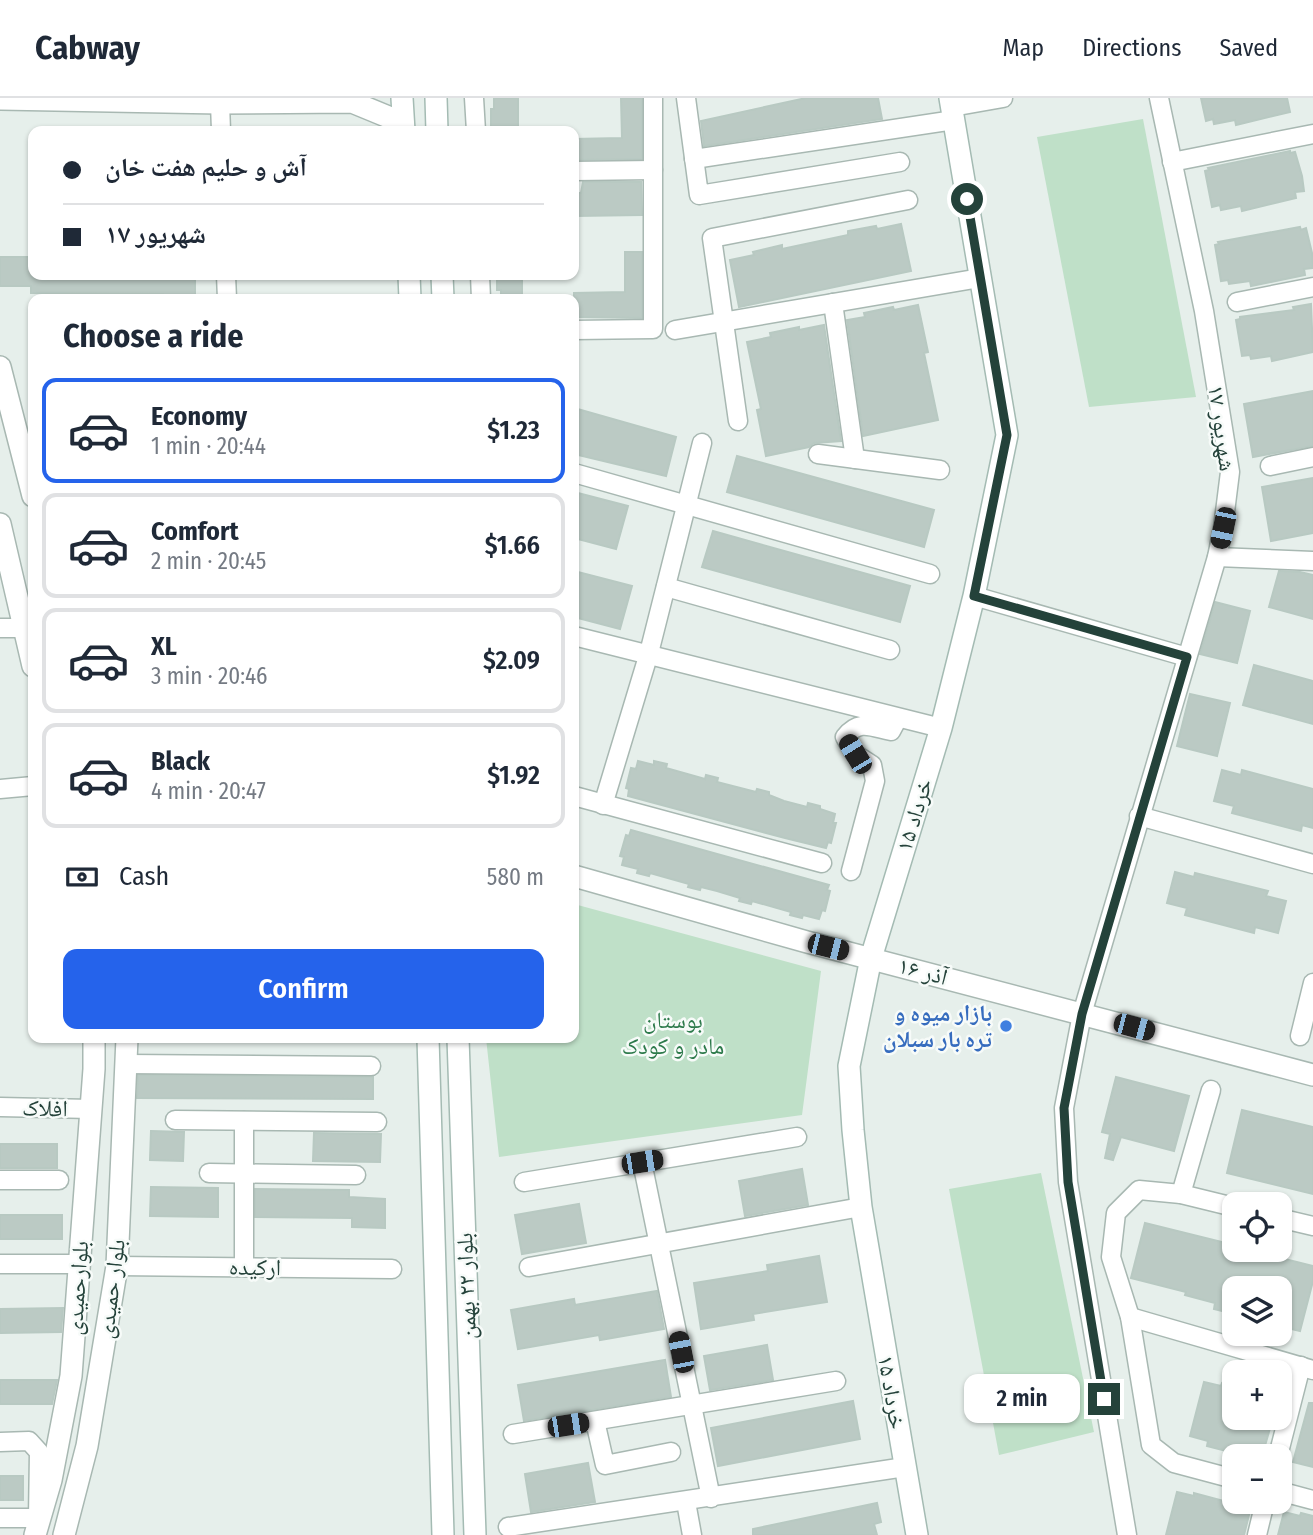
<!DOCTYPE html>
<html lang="en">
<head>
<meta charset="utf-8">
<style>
  :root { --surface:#fff; --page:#f2f2f3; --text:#1f2937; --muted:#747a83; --line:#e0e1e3; --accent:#2563eb }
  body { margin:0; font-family:"Fira Sans Condensed","Noto Naskh Arabic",sans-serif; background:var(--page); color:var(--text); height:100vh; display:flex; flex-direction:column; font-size:26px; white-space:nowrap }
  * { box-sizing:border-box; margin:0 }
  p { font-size:23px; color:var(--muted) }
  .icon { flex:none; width:38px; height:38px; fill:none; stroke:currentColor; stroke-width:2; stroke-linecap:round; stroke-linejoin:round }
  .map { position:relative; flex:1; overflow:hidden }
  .side { position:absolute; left:28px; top:196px; width:551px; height:749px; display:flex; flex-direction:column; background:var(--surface); border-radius:14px; box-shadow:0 2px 5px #0004 }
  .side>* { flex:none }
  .hud { position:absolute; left:28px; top:28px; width:551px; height:154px; border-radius:14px; box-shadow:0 2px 5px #0004; display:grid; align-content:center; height:154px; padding:0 35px; background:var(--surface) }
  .fabs { position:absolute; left:1222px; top:1094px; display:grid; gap:14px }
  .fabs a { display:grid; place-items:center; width:70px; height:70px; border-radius:14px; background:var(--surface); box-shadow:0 2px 5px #0004; font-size:35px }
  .end { position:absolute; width:32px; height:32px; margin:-16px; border:9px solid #24423a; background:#fff; box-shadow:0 0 0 4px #fff }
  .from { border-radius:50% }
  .bubble { position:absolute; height:49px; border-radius:14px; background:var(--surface); box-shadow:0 2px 5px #0004; font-size:23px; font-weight:600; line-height:49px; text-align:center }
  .car { position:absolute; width:21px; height:42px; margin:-21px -10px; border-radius:9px; box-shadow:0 0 5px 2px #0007; background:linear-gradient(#222 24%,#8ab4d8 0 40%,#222 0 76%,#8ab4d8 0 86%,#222 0) }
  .hud b { display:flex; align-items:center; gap:24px; height:66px; font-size:26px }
  .hud b+b { border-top:2px solid var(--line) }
  .hud i { width:18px; height:18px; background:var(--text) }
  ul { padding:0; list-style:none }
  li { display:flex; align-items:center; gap:21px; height:105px; margin:0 14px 10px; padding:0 21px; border:4px solid var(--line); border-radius:14px }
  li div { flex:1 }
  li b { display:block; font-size:26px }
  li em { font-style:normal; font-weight:600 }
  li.current { border-color:var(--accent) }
  li>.icon { width:63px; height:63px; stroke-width:1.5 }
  h2 { padding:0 35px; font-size:32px; line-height:84px }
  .pay { display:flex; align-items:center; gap:18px; height:77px; padding:0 35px; font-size:26px }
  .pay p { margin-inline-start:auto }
  .button { display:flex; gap:14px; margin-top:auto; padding:14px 35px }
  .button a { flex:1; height:80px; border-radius:14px; background:var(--accent); color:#fff; font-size:28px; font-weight:600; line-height:80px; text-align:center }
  header { display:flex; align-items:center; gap:42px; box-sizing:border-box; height:98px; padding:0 35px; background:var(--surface); border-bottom:2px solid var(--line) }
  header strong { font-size:33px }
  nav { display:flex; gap:38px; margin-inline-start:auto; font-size:24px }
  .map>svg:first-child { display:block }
  .green { fill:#bfe0c8 }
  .building { fill:#bbcac4; stroke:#b8c9c2; stroke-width:2 }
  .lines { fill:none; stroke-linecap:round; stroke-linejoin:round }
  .minor-casing { stroke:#a8b8b2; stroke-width:21 }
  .tertiary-casing { stroke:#a8b8b2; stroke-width:24 }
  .secondary-casing { stroke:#a4bbb3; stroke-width:24 }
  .minor { stroke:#fff; stroke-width:18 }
  .tertiary { stroke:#fff; stroke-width:21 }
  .secondary { stroke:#fff; stroke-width:21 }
  .route { stroke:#24423a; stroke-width:9 }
  .shop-dot { fill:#3f7fe0; stroke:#f7fbf9; stroke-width:2.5 }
  .labels { text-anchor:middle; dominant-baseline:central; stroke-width:5; stroke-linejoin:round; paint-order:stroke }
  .street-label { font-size:23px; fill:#24423a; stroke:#f7fbf9 }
  .shop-label { font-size:23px; font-weight:bold; fill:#366cbe; stroke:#f7fbf9; text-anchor:end }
  .park-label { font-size:23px; fill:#2d7a4b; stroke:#f7fbf9 }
</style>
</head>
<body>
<header>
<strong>Cabway</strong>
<nav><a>Map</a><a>Directions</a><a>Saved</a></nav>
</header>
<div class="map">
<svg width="1313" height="1437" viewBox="0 0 1313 1437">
  <rect width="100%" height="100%" fill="#e6efeb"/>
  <!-- green -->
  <g class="green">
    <path d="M1143,21L1196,299L1089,309L1037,39Z"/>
    <path d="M574,806L821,873L802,1017L499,1059L486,940H574Z"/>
    <path d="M1041,1075L1094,1334L999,1357L949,1091Z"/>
  </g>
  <!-- building -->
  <g class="building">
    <path d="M494,0H518V33L491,32V11H494Z"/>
    <path d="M621,0H642V61L574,62V41L622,40Z"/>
    <path d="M806,0H878L882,21L704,48L701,23Z"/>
    <path d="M1201,0H1287L1290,14L1236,27L1235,22L1214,26L1213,21L1206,23Z"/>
    <path d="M1290,53V55L1295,54L1302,78L1304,93L1295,94L1296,100L1242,113L1241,108L1221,112L1220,107L1212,109L1205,73L1209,72L1208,70Z"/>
    <path d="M583,84H641L642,117L575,118V95H581Z"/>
    <path d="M901,126L911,173L739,209L730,162L754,157L753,154L782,147V151L848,137V133L876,128L877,131Z"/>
    <path d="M1300,129L1301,132L1306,130L1312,155L1313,170L1304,171L1305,177L1251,188L1250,183L1229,186L1228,182L1221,183L1215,147L1219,146L1218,144Z"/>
    <path d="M625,154H642V220L574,219V195L625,194Z"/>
    <path d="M0,159H31L33,177H195V201H163V196L31,195V188H0Z"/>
    <path d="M497,177H522V201H501V192H497Z"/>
    <path d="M1311,206L1313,254L1272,263L1271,258L1251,261L1250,257L1242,258L1236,222L1240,221V219L1294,212L1293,209Z"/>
    <path d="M918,207L928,254L924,255L938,322L863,338L847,222L865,219L864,215L893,209L894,212Z"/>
    <path d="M824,227L841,343L814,345L809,349L766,358L757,312L761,311L747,244L771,239L770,235L799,229V232Z"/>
    <path d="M1313,293V348L1253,359L1244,306Z"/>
    <path d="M574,310L676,339L666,378L574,356Z"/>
    <path d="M737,358L934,412L924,449L727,394Z"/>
    <path d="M1313,380V435L1271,443L1262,389Z"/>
    <path d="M574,394L628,408L616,451L574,440Z"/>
    <path d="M713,433L910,488L900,524L702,469Z"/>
    <path d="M574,473L632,488L620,531L574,519Z"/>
    <path d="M1279,473L1300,474L1313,477V521L1269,509Z"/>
    <path d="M1215,504L1250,513L1237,565L1200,556Z"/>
    <path d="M1254,567L1313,583V626L1243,607Z"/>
    <path d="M1190,596L1230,605L1217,658L1177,648Z"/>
    <path d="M638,663L654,667V663L667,666L666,670L705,681L706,677L718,680L717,684L756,694L757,691L769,694V697L784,703L807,709L808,705L820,708V711L835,716L833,725H836L831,745L828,744L826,750L785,740L628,698L629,691L626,690L631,670L636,671Z"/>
    <path d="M1222,672L1241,677L1242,672L1313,691V730L1302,727L1301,733L1232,715L1234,708L1214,703Z"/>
    <path d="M631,732L829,787L827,792L830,793L825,813L822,812L819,821L803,817L802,820L790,817L791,814L752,803L751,806L739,803L740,800L717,793L701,789L700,792L688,789L689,786L650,775L649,778L637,775L638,771L622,767L624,759L620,758L626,737L629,738Z"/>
    <path d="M1175,774L1194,779L1195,775L1268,793L1266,798L1286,803L1278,835L1255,829L1254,835L1185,817L1187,810L1167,805Z"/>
    <path d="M138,977L373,979V1001L137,1000Z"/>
    <path d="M1116,979L1189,998L1174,1053L1121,1039L1113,1062L1105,1060L1110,1036L1102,1034Z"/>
    <path d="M1242,1012L1313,1029V1096L1227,1075Z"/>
    <path d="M151,1033L184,1034L183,1063L150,1062Z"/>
    <path d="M314,1035L381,1036L380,1064L313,1063Z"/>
    <rect x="0" y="1046" width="57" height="24"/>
    <path d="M802,1071L808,1107L745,1118L739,1083Z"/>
    <path d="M151,1089L218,1090V1119L150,1118Z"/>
    <path d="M255,1091L349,1092V1099L385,1101V1130L352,1129V1120L255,1119Z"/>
    <path d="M579,1106L586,1145L522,1156L515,1117Z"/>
    <rect x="0" y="1117" width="62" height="24"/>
    <path d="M1145,1125L1234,1147V1152H1249L1313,1168V1183L1300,1233L1279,1228V1190H1234V1216L1214,1211L1215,1205L1185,1197L1186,1194L1131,1180Z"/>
    <path d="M819,1158L827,1204L753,1216L754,1222L701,1231L694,1185L768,1173L767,1167Z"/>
    <path d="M657,1193L664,1231L600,1242L599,1237L518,1251L511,1212L574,1201L575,1207Z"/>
    <path d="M63,1210L61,1234L0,1235V1211Z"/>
    <path d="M767,1247L773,1282L710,1292L704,1258Z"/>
    <path d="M665,1262L671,1299L524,1323L518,1287Z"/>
    <path d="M0,1282H57L52,1306H0Z"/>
    <path d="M1204,1284L1221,1288L1222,1285L1234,1288V1320H1273L1262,1358L1243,1354L1242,1357L1207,1348L1208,1343L1190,1338Z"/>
    <path d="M853,1303L860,1341L718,1368L711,1330Z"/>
    <path d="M1309,1305H1313V1369L1293,1364Z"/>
    <path d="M588,1365L595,1404L531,1414L525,1376Z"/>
    <rect x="0" y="1378" width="23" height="24"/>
    <path d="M1177,1394L1194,1398V1395L1231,1405L1230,1408L1250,1413L1244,1437H1166Z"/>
    <path d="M877,1405L881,1424L874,1426L877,1437H753V1431Z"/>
    <path d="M1284,1414L1300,1418L1301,1415L1313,1418V1437H1278Z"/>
  </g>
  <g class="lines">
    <defs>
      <g id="minor">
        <path d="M474,0L476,33"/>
        <path d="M686,0L699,97L900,64"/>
        <path d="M220,5L221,33"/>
        <path d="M952,9L1003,0"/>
        <path d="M694,61L954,22"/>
        <path d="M1172,64L1313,36"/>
        <path d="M574,73L653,72"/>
        <path d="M226,177L227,201"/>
        <path d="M480,177L481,201"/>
        <path d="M1237,204L1313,189"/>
        <path d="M833,205L855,361"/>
        <path d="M574,232L653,231V0"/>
        <path d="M675,232L980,180"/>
        <path d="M738,323L712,140L908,102"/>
        <path d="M818,356L940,372"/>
        <path d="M1270,368L1313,359"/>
        <path d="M574,375L930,476"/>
        <path d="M1217,459L1313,463"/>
        <path d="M666,489L890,552"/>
        <path d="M974,498L1187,559"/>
        <path d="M0,530H24"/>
        <path d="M574,538L941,630"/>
        <path d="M0,691L33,688"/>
        <path d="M574,698L822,765"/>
        <path d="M603,707L649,555L702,345"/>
        <path d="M1139,718L1313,766"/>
        <path d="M851,773L875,683L872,667L855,656L845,639C859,621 871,629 891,633L898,620"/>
        <path d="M1300,938L1313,885"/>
        <path d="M125,966L371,968"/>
        <path d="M0,1009L91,1011"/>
        <path d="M175,1022L377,1024"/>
        <path d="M244,1023V1169"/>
        <path d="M642,1064L711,1400"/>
        <path d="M209,1075L356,1077"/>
        <path d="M0,1082H59"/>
        <path d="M524,1084L797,1039"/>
        <path d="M1181,1096L1211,992"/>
        <path d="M1234,1109L1181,1096L1139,1092L1116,1115L1111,1159L1130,1219L1151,1347L1174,1365L1234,1381"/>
        <path d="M1279,1120L1313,1128"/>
        <path d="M0,1166H78"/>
        <path d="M117,1168L392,1171"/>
        <path d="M529,1169L861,1109"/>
        <path d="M1130,1219L1313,1272"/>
        <path d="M595,1323L605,1367L671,1354"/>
        <path d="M513,1336L836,1283"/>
        <path d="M0,1344L29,1343L39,1354L38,1420H0"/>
        <path d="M1278,1358L1301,1268"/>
        <path d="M1279,1393L1313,1402"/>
        <path d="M686,1404L692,1437"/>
        <path d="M508,1429L905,1369"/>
        <path d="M1127,1437L1068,1084L1064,1010L1082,916L1217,459L1223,430L1230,374L1204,213L1159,0"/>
        <path d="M1257,1437L1265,1404"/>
      </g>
      <g id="tertiary">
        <path d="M0,1L220,5L352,4L403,25"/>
        <path d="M0,269L33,398"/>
        <path d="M0,426L33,568"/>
        <path d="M574,778L807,844L1313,977"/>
        <path d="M35,1437L51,1382L71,1278L94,971V940"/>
        <path d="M64,1437L87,1348L117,1168L127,940"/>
      </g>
      <g id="secondary">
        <path d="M402,0L404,33"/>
        <path d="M436,0L437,33"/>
        <path d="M409,177L410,201"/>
        <path d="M442,177L443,201"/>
        <path d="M428,940L443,1437"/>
        <path d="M458,940L475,1437"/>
        <path d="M917,1437L861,1109L853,1032L849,968L871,860L941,630L974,498L1007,337L950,0"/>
      </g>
    </defs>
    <!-- minor casing -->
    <use href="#minor" class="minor-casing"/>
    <!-- tertiary casing -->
    <use href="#tertiary" class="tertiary-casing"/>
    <!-- secondary casing -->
    <use href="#secondary" class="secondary-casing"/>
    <!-- minor -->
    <use href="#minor" class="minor"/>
    <!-- tertiary -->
    <use href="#tertiary" class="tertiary"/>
    <!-- secondary -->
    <use href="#secondary" class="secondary"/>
  </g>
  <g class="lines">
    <!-- route -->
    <path class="route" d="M967,101L1007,337L974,498L1187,559L1082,916L1064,1010L1068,1084L1104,1301"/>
  </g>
  <!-- markers -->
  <circle class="shop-dot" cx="1006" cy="928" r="7"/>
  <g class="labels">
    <!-- street labels -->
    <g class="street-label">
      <text transform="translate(1222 330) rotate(82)">۱۷ شهریور</text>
      <text transform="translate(914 717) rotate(-73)">۱۵ خرداد</text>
      <text transform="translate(923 873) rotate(15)">۱۶ آذر</text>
      <text transform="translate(45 1010) rotate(1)">افلاک</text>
      <text transform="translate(255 1169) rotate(1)">ارکیده</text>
      <text transform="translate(466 1188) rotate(-92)">بلوار ۲۲ بهمن</text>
      <text transform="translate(77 1190) rotate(-86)">بلوارحمیدی</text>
      <text transform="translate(111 1191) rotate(-83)">بلوار حمیدی</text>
      <text transform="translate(892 1294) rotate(80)">۱۵ خرداد</text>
    </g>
    <!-- shop labels -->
    <g class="shop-label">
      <text x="992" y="915">بازار میوه و<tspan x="992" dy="26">تره بار سبلان</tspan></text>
    </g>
    <!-- park labels -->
    <g class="park-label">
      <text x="673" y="922">بوستان<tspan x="673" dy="26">مادر و کودک</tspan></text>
    </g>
  </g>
</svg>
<div class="fabs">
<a><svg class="icon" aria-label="locate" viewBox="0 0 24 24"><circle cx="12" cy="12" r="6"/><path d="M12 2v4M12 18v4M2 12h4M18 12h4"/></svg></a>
<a><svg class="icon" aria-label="layers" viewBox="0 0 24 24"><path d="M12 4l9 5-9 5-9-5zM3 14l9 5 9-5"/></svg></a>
<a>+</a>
<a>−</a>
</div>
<i class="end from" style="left:967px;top:101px"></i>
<i class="end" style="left:1104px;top:1301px"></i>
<div class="bubble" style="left:964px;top:1276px;width:116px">2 min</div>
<i class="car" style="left:1223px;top:430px;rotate:192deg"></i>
<i class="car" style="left:855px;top:656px;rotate:329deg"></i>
<i class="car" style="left:828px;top:849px;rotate:104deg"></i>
<i class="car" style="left:1134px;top:929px;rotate:105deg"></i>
<i class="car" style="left:642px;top:1064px;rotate:81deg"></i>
<i class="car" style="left:681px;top:1254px;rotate:349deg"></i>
<i class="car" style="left:568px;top:1327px;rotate:81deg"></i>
<div class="hud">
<b><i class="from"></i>آش و حلیم هفت خان</b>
<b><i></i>۱۷ شهریور</b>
</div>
<section class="side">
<h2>Choose a ride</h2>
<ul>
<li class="current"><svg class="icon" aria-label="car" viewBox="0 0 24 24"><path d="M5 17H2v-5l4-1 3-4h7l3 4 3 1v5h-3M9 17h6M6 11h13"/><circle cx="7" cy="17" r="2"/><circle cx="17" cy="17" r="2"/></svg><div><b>Economy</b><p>1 min · 20:44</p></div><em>$1.23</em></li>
<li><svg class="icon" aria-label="car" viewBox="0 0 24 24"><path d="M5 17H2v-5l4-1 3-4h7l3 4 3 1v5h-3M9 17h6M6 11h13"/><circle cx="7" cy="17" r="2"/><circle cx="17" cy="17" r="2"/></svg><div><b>Comfort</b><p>2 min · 20:45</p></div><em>$1.66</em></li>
<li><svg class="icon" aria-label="car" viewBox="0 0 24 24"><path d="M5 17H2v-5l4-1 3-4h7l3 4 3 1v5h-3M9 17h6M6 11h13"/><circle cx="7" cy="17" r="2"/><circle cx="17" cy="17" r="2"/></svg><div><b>XL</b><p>3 min · 20:46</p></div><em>$2.09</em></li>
<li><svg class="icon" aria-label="car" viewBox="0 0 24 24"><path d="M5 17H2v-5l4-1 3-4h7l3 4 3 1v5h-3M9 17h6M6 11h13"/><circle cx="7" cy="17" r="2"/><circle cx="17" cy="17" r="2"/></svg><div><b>Black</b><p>4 min · 20:47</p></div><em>$1.92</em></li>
</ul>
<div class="pay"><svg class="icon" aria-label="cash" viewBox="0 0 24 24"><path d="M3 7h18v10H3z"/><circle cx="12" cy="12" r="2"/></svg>Cash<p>580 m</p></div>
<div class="button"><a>Confirm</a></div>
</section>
</div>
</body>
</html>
